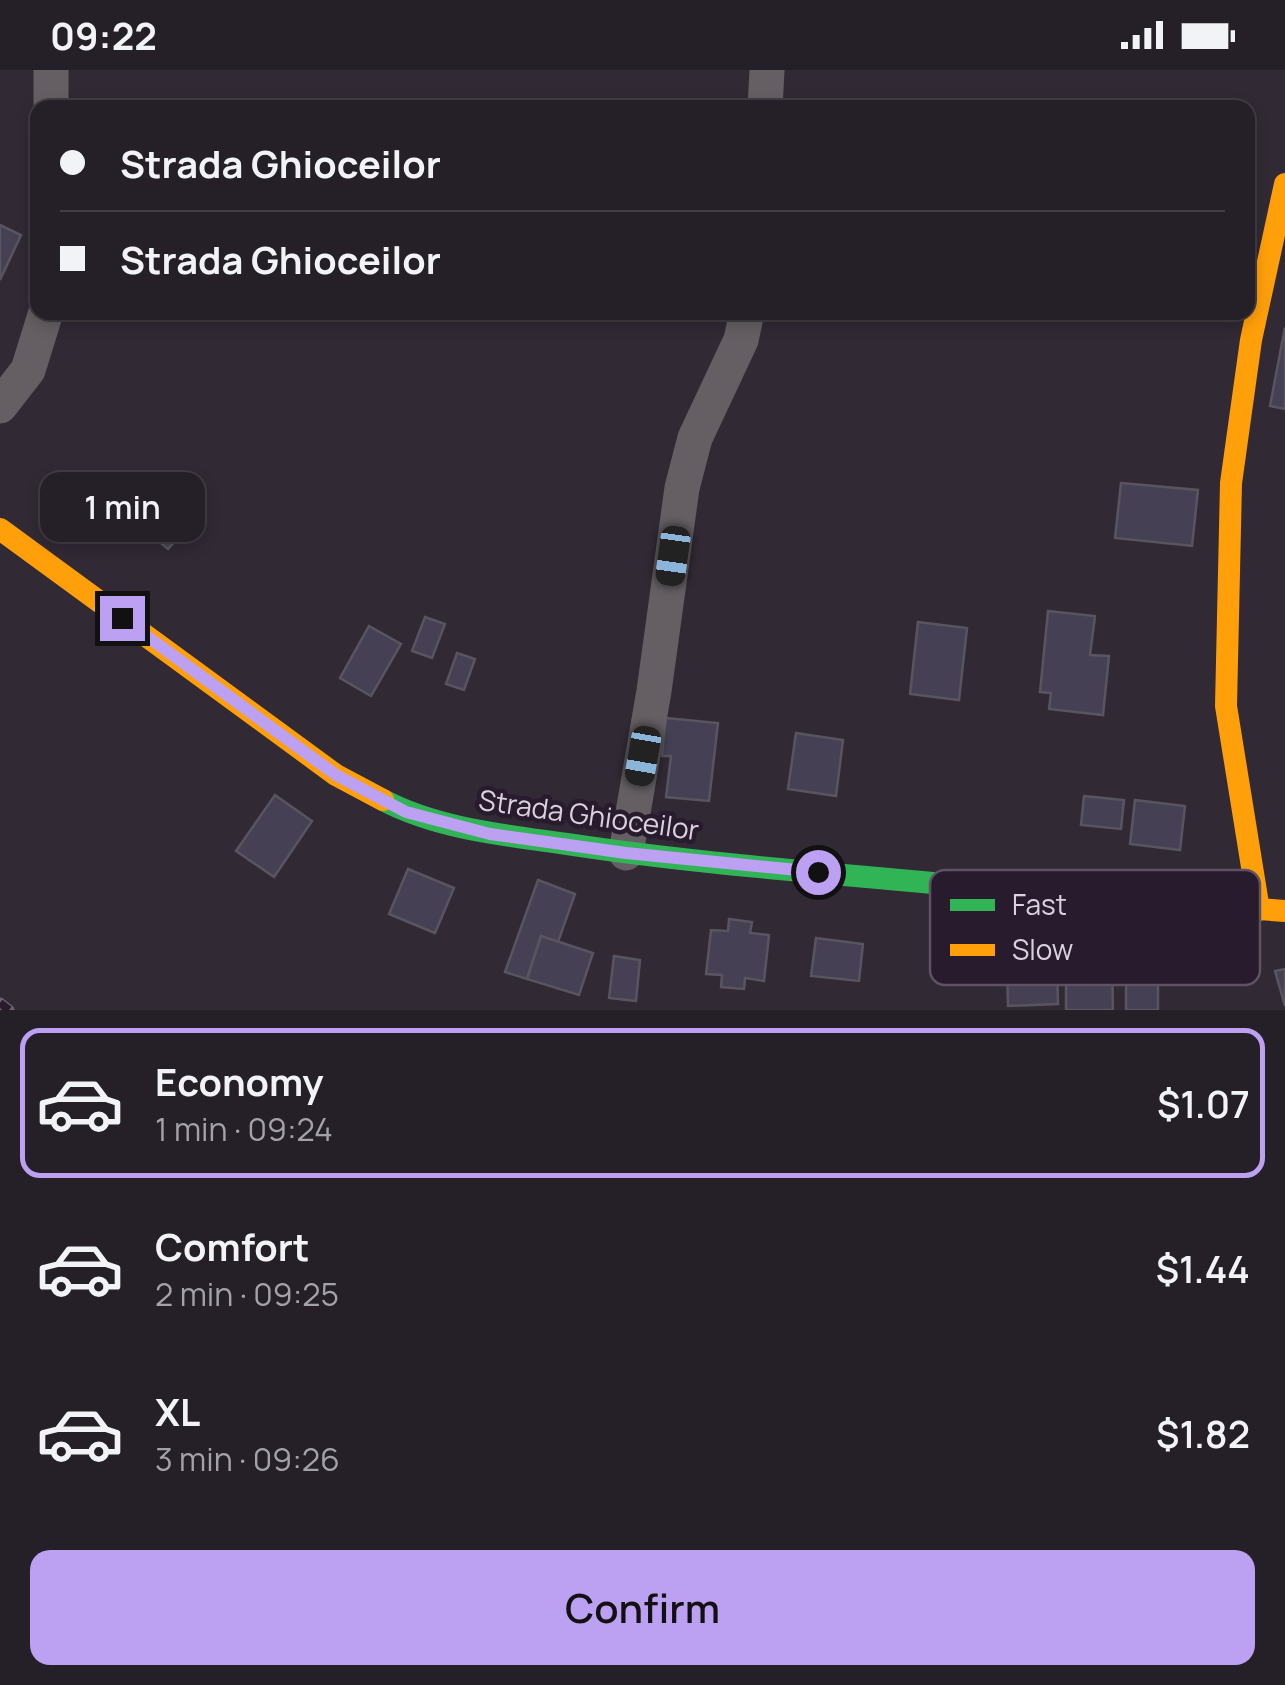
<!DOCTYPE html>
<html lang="en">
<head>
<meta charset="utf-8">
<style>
  :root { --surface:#251f27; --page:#312c33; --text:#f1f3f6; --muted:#a3a2a7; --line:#423d44; --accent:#bca0f2 }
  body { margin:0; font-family:Manrope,sans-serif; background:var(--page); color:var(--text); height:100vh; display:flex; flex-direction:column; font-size:38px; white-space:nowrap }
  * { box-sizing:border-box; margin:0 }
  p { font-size:32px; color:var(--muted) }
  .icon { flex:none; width:55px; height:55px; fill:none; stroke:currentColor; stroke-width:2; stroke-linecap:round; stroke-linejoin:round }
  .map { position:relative; height:940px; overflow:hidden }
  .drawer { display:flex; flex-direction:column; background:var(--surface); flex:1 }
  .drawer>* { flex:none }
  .guide { position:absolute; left:30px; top:30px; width:1225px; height:220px; border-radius:20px; box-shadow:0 5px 15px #0003,0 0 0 2px var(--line); display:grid; align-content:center; height:220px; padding:0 30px; background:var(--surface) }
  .end { position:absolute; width:45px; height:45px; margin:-22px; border:12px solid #bca0f2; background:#111; box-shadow:0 0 0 5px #111 }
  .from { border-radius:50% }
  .bubble { position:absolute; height:70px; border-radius:20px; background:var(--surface); box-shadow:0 5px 15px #0003,0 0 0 2px var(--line); font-size:32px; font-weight:600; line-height:70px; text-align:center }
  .car { position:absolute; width:30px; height:60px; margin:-30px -15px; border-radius:12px; box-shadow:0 0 8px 2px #0007; background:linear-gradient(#222 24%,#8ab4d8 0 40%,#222 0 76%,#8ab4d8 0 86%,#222 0) }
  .guide b { display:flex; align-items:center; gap:35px; height:95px; font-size:38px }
  .guide b+b { border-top:2px solid var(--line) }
  .guide i { width:25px; height:25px; background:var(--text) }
  ul { padding:18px 0 0; list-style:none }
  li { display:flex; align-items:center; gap:30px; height:150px; margin:0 20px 15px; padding:0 10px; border:5px solid transparent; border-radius:20px }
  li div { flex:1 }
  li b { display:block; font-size:38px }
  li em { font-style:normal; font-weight:600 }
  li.active { border-color:var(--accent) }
  li>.icon { width:90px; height:90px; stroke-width:1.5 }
  .action { display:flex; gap:20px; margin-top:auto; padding:20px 30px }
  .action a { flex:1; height:115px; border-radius:20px; background:var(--accent); color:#111; font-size:40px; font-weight:600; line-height:115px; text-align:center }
  .status { display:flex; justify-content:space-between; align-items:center; height:70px; padding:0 50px; background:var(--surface); direction:ltr }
  .status svg { height:28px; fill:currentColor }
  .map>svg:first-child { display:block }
  .building { fill:#464054; stroke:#58555f; stroke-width:2.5 }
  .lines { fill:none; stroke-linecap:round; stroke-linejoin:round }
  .street { stroke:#655f63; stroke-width:35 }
  .fast { stroke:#30b455; stroke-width:22 }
  .slow { stroke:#ff9f0a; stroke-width:22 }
  .rail-casing { stroke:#686369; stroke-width:11 }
  .rail { stroke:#291b2e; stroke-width:8; stroke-dasharray:22; stroke-linecap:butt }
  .route { stroke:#bca0f2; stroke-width:12 }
  .labels { text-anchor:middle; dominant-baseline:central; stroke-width:9; stroke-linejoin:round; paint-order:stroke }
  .street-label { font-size:28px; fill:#dad1de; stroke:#291b2e }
  .key { fill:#291b2e; stroke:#5e5263; stroke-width:2.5 }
  .key-label { font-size:28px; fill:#dad1de }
</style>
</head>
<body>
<div class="status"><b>09:22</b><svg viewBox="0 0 49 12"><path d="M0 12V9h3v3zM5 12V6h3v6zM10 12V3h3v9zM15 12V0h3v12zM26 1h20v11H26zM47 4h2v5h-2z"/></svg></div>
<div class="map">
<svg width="1285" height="940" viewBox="0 0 1285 940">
  <rect width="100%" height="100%" fill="#312934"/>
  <!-- building -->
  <g class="building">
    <path d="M0,155L21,165L0,210Z"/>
    <path d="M1285,257V339L1270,336Z"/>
    <path d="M145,411L192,452L168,479L150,464L145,470L133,459L138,453L121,438Z"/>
    <path d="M1121,413L1198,420L1192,476L1115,468Z"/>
    <path d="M1048,541L1095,546L1090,585L1109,586L1103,645L1049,639L1051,623L1040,622Z"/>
    <path d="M425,547L445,554L432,588L412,581Z"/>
    <path d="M918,552L967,558L959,630L910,624Z"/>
    <path d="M369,556L401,574L371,626L340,608Z"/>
    <path d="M457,583L475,589L464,620L446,614Z"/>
    <path d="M666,648L718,653L709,731L666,727L671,686H662Z"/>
    <path d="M796,663L843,670L836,726L788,719Z"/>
    <path d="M275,725L312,751L274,807L236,781Z"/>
    <path d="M1084,726L1124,730L1121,759L1081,755Z"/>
    <path d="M1135,730L1185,736L1180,780L1130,774Z"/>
    <path d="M408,799L454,818L435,863L389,844Z"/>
    <path d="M538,810L575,824L558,872L541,866L527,909L505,902Z"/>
    <path d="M729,849L752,852L750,863L769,865L764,911L745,908L744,919L721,917L722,905L706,904L711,860L728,861Z"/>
    <path d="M541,866L593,883L579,925L527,909Z"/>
    <path d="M816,868L863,874L859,911L811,906Z"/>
    <path d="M614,886L640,890L636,931L609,928Z"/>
    <path d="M1066,890H1112L1113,940H1066Z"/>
    <rect x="1126" y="892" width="32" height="48"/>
    <path d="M1057,896L1058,934L1008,936L1007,898Z"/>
    <path d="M1285,899V936L1275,901Z"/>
  </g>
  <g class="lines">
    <!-- street -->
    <g class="street">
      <path d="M51,38V0"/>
      <path d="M765,38L767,0"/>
      <path d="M0,336L28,300L46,242"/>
      <path d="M626,783L654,621L682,418L695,368L741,270L747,242"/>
    </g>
    <!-- fast -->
    <path class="fast" d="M383,730C438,759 505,765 567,774C705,795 845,804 984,818"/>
    <!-- slow -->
    <g class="slow">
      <path d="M0,459L336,705L383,730"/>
      <path d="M984,818L1285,841"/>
      <path d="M1259,840L1226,636L1231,413L1251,270L1285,114"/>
    </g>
    <defs>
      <path id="rail" d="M0,933L9,940"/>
    </defs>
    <!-- rail casing -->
    <use href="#rail" class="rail-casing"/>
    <!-- rail -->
    <use href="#rail" class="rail"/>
  </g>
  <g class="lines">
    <!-- route -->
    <path class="route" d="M122,548L336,705L406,742L490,764L626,783L818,802"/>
  </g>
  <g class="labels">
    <!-- street labels -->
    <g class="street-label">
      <text transform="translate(589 744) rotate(8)">Strada Ghioceilor</text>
    </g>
  </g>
  <!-- legend -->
  <rect x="930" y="800" width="330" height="115" rx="15" class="key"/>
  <rect x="950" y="829" width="45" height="12" fill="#30b455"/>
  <rect x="950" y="874" width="45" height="12" fill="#ff9f0a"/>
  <g class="key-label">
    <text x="1012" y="845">Fast</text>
    <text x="1012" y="890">Slow</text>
  </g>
</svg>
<i class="end from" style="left:818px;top:802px"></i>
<i class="end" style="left:122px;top:548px"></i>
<div class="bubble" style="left:40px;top:402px;width:165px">1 min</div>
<i class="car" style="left:673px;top:486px;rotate:188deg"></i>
<i class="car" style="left:643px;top:686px;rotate:190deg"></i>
<div class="guide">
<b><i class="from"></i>Strada Ghioceilor</b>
<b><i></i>Strada Ghioceilor</b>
</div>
</div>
<section class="drawer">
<ul>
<li class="active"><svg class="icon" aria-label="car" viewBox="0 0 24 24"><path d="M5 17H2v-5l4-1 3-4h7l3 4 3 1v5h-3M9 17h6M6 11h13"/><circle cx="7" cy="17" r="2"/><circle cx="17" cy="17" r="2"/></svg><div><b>Economy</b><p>1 min · 09:24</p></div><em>$1.07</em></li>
<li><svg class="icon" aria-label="car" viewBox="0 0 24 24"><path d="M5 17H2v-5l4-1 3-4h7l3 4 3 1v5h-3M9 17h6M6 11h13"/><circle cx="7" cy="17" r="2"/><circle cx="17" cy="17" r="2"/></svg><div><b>Comfort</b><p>2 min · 09:25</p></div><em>$1.44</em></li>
<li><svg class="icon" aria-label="car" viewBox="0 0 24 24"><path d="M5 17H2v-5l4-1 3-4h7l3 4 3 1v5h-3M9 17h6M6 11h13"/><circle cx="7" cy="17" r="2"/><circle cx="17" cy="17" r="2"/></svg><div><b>XL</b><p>3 min · 09:26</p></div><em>$1.82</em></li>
</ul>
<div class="action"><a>Confirm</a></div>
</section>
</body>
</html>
